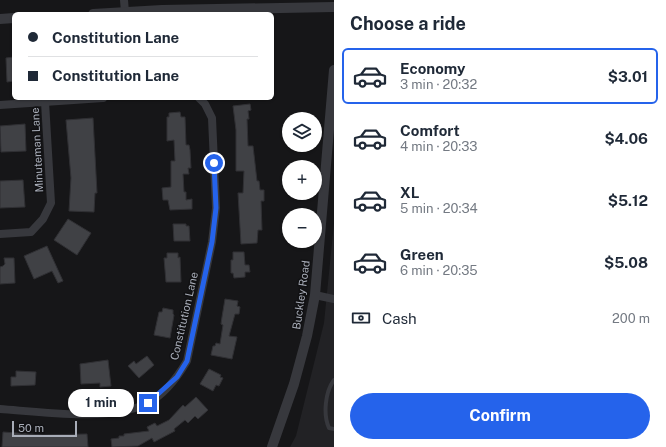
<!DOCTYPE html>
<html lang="en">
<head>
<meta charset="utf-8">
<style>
  :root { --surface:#fff; --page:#f6f6f7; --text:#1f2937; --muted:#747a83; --line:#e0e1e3; --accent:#2563eb }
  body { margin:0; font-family:"Public Sans",sans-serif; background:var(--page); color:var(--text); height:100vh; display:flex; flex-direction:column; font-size:15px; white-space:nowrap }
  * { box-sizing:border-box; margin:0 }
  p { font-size:13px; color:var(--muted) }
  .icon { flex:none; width:22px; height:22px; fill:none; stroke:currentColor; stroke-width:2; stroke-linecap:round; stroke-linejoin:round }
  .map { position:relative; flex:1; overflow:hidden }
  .panel { display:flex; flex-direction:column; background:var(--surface); width:332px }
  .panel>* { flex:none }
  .hud { position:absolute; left:12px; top:12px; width:262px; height:88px; border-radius:6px; box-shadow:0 1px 3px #0004; display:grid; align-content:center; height:88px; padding:0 16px; background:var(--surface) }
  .controls { position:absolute; left:282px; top:112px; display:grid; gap:8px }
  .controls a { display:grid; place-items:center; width:40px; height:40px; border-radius:50%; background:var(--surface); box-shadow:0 1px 3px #0004; font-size:20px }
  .scale { position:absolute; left:12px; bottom:10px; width:65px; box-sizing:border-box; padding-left:4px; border:2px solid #a8adb8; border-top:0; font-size:11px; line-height:14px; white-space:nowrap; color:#a8adb8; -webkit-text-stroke:3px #111113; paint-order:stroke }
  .end { position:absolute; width:18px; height:18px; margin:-9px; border:5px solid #2563eb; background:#fff; box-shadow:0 0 0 2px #fff }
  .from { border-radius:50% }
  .bubble { position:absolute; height:28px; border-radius:14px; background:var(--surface); box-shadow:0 1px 3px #0004; font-size:13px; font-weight:700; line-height:28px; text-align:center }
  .hud b { display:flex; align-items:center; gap:14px; height:38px; font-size:15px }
  .hud b+b { border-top:1px solid var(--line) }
  .hud i { width:10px; height:10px; background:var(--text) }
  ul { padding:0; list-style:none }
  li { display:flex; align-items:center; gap:12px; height:56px; margin:0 8px 6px; padding:0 8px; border:2px solid transparent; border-radius:6px }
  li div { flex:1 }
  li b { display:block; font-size:15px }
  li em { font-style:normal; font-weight:700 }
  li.current { border-color:var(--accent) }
  li>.icon { width:36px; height:36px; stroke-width:1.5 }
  h2 { padding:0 16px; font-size:18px; line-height:48px }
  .pay { display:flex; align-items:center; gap:10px; height:44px; padding:0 16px; font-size:15px }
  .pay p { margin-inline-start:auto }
  .action { display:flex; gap:8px; margin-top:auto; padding:8px 16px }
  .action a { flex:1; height:46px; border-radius:24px; background:var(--accent); color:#fff; font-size:16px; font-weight:700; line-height:46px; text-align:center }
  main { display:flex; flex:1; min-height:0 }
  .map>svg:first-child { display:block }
  .built { fill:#222225 }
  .building { fill:#404145; stroke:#303034 }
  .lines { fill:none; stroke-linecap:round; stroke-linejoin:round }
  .service { stroke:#37383d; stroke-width:4 }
  .minor { stroke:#37383d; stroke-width:8 }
  .tertiary { stroke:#37383d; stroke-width:10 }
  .route { stroke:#2563eb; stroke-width:5 }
  .labels { text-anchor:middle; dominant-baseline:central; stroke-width:3; stroke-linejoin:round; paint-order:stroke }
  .street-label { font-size:11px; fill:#a8adb8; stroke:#111113 }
</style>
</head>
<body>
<main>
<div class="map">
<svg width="334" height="447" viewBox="0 0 334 447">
  <rect width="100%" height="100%" fill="#161618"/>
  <!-- built -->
  <path class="built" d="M334,223V447H290L296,436L324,323Z"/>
  <!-- building -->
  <g class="building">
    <path d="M14,57V81L7,82L6,58Z"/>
    <path d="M250,104L251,110L248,111L249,119H247L248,146H253L257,181H259L260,190H264V201H261L262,230H258L257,243L241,244L238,193H243L244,171H236V130L233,106Z"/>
    <path d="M180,112L181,117H185L186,145H189L190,150L191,168H188L189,174H183L184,192H186V200L192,199V209L170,210L168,200H163L162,188L171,187V161H175L174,140L167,141V117H169V113Z"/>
    <path d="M93,118L97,193H95L94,212L69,211L71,178L66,120Z"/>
    <path d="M25,124L26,151L1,152L0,126Z"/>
    <path d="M23,180L25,207L0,208V181Z"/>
    <path d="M68,219L91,233L77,255L54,240Z"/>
    <path d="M173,224H186V226H189L190,241H174Z"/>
    <path d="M47,246L63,281L58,283L52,271L34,279L24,256Z"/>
    <path d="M233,252H244L245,265H249L250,272H245V277L234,278L233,273H231V260H233Z"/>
    <path d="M167,253H178V258L180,257L181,282H166L164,258H167Z"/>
    <path d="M4,258H14L15,283L0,284V267L3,266L5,264Z"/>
    <path d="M225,299L238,301L237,306L240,307L239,314H235L229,336L237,337L232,359L211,355L213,346H215L216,343L220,344L223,325L221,324L222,317Z"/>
    <path d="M163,308L173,310V314L174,315L170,338L154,335L159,312H162Z"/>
    <path d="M147,356L154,365L139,378L128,366L134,361L136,364Z"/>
    <path d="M108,360L111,386L100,387V383L81,384L80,364Z"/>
    <path d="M209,369L221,375L220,377L223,378L219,386L216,385L213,391L200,384Z"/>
    <path d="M16,371L36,372L35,385L11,386V377H16Z"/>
    <path d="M196,397L208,410L198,419L195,416L188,423L185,420L174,429L175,431L154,442L152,438L138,446L112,447L111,439L119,438V436H124V434L149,431L147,427L155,423L157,426L169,420L183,405L185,407Z"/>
    <path d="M3,432L43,435L87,434L88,447H2Z"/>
  </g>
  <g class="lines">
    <!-- service -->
    <path class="service" d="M334,380C325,392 323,415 329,428L334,429"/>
    <!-- minor -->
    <g class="minor">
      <path d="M124,0L125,12"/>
      <path d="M0,105L103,98"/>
      <path d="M0,234L31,232L43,219L51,203L45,102"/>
      <path d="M315,295L334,299"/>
      <path d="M0,409C41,412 111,422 148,403C165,394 177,378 187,361L212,242L216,208L212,118L205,104L199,98"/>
    </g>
    <!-- tertiary -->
    <g class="tertiary">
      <path d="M93,14L162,10L334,7"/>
      <path d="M0,19L14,18"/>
      <path d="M272,447L294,384L307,336L315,295L334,70"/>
    </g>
  </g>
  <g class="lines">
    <!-- route -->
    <path class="route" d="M148,403L177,377L187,361L212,242L216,208L214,163"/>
  </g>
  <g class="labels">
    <!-- street labels -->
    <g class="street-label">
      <text transform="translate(37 150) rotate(-93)">Minuteman Lane</text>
      <text transform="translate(301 295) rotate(-82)">Buckley Road</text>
      <text transform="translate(184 316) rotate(-77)">Constitution Lane</text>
    </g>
  </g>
</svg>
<div class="controls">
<a><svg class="icon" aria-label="layers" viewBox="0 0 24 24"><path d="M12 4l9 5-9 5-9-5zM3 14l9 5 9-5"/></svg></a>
<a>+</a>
<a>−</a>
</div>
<div class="scale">50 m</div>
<i class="end from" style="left:214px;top:163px"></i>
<i class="end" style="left:148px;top:403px"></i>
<div class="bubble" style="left:68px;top:389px;width:66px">1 min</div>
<div class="hud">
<b><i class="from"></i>Constitution Lane</b>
<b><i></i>Constitution Lane</b>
</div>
</div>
<section class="panel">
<h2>Choose a ride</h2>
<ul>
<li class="current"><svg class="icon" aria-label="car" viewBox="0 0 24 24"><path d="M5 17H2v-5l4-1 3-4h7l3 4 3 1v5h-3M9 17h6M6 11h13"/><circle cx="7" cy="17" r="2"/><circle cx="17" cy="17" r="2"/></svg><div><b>Economy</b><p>3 min · 20:32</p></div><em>$3.01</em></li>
<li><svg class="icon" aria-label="car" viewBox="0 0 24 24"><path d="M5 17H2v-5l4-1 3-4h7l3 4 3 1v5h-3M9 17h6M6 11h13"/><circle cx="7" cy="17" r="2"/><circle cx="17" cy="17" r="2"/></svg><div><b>Comfort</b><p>4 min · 20:33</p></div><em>$4.06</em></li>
<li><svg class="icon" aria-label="car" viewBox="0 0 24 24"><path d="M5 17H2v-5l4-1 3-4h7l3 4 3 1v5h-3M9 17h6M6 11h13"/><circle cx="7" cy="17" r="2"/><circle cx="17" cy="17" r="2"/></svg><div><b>XL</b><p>5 min · 20:34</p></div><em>$5.12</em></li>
<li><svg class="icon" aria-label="car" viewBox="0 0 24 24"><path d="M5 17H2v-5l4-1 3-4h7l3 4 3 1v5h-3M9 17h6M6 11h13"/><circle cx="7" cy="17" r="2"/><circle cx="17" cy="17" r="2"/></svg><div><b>Green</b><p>6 min · 20:35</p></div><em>$5.08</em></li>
</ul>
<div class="pay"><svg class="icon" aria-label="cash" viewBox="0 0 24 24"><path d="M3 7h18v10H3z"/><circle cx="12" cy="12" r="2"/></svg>Cash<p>200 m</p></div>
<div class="action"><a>Confirm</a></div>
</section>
</main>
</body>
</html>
